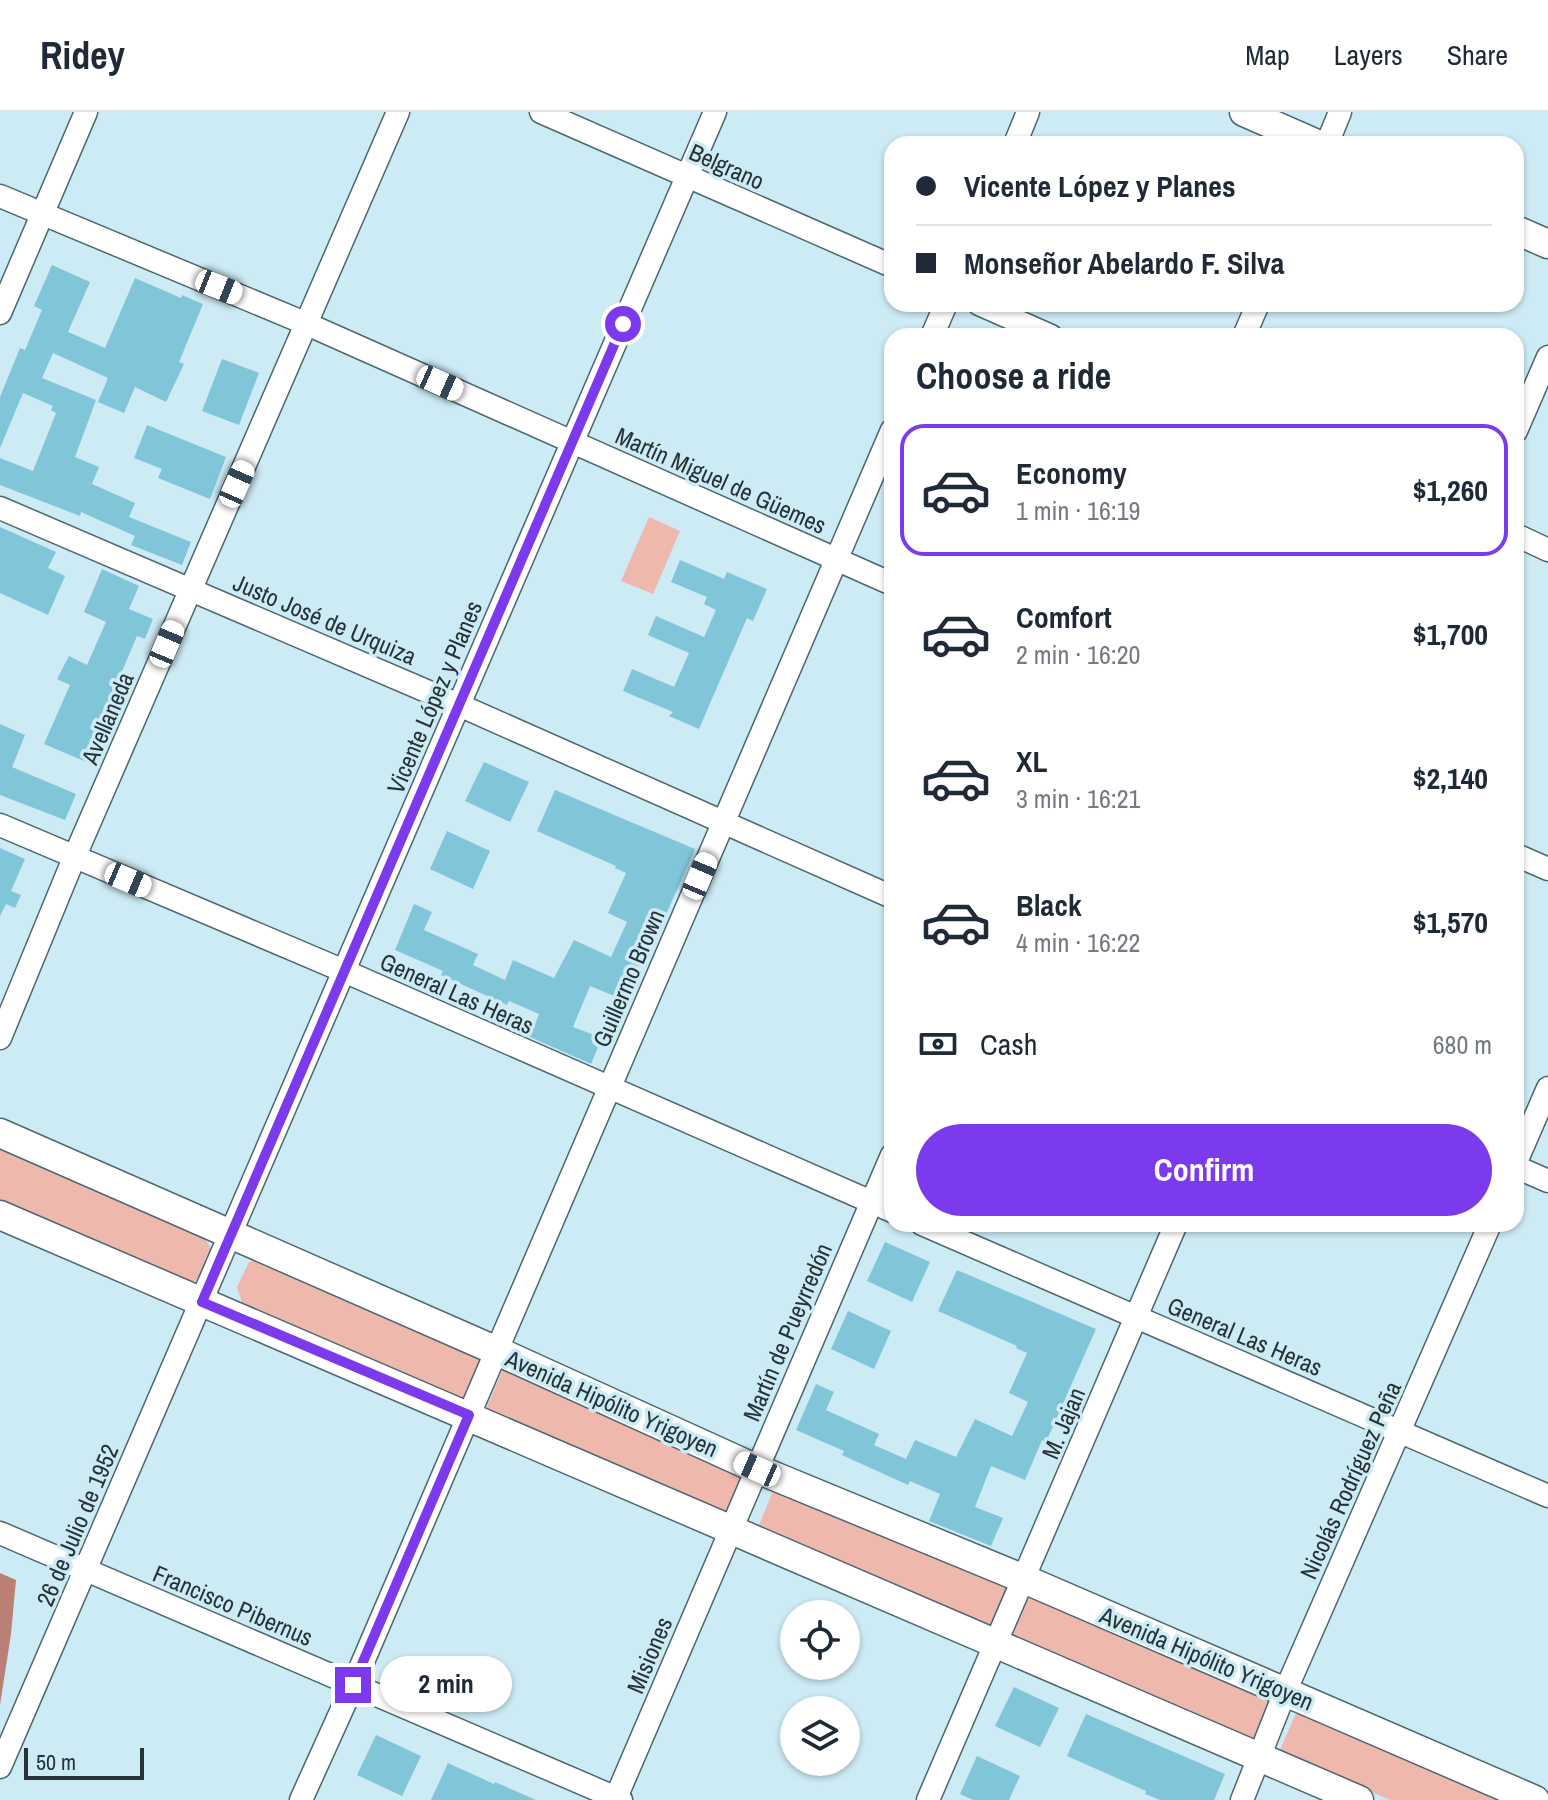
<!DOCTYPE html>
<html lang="en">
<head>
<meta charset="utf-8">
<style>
  :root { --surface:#fff; --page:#f6f6f7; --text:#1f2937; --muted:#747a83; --line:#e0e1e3; --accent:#7c3aed }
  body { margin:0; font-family:"Archivo Narrow",sans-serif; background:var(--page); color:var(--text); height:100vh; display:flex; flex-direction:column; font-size:30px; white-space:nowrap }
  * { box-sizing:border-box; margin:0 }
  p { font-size:26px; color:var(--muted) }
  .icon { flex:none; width:44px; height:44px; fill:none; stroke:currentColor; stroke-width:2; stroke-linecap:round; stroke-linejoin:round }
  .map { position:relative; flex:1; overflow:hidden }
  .drawer { position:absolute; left:884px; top:216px; width:640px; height:904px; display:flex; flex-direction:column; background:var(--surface); border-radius:24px; box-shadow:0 2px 6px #0004 }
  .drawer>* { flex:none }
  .hud { position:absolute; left:884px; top:24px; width:640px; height:176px; border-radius:24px; box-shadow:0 2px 6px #0004; display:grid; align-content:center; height:176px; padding:0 32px; background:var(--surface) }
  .fabs { position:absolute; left:780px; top:1488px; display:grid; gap:16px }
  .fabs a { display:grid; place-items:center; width:80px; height:80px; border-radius:50%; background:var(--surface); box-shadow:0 2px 6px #0004; font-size:40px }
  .scale { position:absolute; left:24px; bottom:20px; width:120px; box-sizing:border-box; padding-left:8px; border:4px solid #263235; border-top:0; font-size:22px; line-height:28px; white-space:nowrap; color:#263235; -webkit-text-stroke:6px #cdebf5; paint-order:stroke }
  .end { position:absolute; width:36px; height:36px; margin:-18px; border:10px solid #7c3aed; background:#fff; box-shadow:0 0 0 4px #fff }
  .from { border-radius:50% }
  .bubble { position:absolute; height:56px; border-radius:28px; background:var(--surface); box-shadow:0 2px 6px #0004; font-size:26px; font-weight:800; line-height:56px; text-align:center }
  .car { position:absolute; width:24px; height:48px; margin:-24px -12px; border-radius:10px; box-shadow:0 0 6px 2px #0007; background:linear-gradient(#fff 24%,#345 0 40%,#fff 0 76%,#345 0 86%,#fff 0) }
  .hud b { display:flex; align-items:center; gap:28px; height:76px; font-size:30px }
  .hud b+b { border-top:2px solid var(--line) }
  .hud i { width:20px; height:20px; background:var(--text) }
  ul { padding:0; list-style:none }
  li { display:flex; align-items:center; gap:24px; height:132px; margin:0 16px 12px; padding:0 16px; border:4px solid transparent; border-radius:24px }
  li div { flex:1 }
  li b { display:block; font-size:30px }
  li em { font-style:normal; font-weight:800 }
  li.on { border-color:var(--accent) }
  li>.icon { width:72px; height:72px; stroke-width:1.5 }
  h2 { padding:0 32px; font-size:36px; line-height:96px }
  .pay { display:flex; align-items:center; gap:20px; height:88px; padding:0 32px; font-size:30px }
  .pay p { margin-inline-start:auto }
  .primary-button { display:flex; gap:16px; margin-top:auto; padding:16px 32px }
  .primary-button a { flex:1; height:92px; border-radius:48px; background:var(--accent); color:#fff; font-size:32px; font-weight:800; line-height:92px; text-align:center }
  header { display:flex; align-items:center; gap:48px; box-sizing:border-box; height:112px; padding:0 40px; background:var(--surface); border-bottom:2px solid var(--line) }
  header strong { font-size:38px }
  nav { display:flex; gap:44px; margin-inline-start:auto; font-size:28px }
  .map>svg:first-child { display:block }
  .green { fill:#efb8ad }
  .water { fill:#ba8075 }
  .building { fill:#81c5d9 }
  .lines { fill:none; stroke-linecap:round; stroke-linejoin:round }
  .minor-casing { stroke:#4b676f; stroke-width:25 }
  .major-casing { stroke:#4b676f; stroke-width:31 }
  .minor { stroke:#fff; stroke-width:22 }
  .major { stroke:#fff; stroke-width:28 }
  .route { stroke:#7c3aed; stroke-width:10 }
  .labels { text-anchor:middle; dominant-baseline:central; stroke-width:7; stroke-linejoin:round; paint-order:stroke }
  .street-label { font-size:24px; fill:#263235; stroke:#cdebf5 }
</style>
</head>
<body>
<header>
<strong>Ridey</strong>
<nav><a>Map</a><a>Layers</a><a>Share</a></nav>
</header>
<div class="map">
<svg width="1548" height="1688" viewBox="0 0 1548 1688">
  <rect width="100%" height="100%" fill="#cdebf5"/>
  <!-- green -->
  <g class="green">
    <path d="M649,405L680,419L653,482L621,469Z"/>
    <path d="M0,1036L203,1123L212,1138L207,1158L195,1169H172L0,1095Z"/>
    <path d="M266,1147L487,1245L468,1292L244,1197L237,1175L249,1150Z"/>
    <path d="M504,1255L745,1361L726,1405L485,1299Z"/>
    <path d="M775,1374L1015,1474L997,1518L757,1418Z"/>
    <path d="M1029,1483L1270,1587L1252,1629L1011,1525Z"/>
    <path d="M1297,1599L1506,1688H1390L1279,1640Z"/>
  </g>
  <!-- water -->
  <path class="water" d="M0,1461L16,1468L11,1522L0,1593Z"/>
  <!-- building -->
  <g class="building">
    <path d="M52,153L90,170L68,220L105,236L135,166L181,186L182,183L203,192L179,250L184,252L166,290L135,275L124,301L98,290L108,266L53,241L42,266L96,288L75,345L99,355L92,372L135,391L129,405L191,430L182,453L131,433L135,424L81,400L80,404L0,373V346L33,359L56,301L51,298L53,294L23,281L0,336V285L20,236L25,238L42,198L34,194Z"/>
    <path d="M222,247L259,261L239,313L202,299Z"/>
    <path d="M147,313L226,345L210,387L158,366L162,357L134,346Z"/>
    <path d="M0,415L56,440L48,456L65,464L48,503L0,481Z"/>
    <path d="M680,448L724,467L727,460L767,477L753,509L747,506L699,617L669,604L673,600L623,579L632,557L674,575L689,541L648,523L656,504L704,525L716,498L704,492L707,485L671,470Z"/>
    <path d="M102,457L139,474L129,497L153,507L145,527L137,524L84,649L44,632L70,573L57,567L69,544L87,553L106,510L84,500Z"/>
    <path d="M0,612L25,623L12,655L76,682L65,708L0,683Z"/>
    <path d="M484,650L529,670L510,710L465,689Z"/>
    <path d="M555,678L695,737L645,850L641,848L624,888L590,874L573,915L602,926L591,952L530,925L539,902L509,889L507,893L441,863L443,859L395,838L414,792L432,800L424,818L478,842L473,853L505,868L513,848L554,866L574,828L611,845L627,810L608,801L626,761L615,756L616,754L537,719Z"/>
    <path d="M447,719L490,739L473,777L430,757Z"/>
    <path d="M0,736L25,747L11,779L21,783L15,796L6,792L0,804Z"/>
    <path d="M885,1130L930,1150L912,1190L867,1169Z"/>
    <path d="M957,1158L1096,1217L1046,1330L1042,1328L1025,1368L991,1354L975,1395L1003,1406L991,1434L929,1409L940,1382L910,1369L908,1373L842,1343L844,1339L796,1318L816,1272L834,1280L826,1298L879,1322L874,1333L906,1347L915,1328L956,1345L975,1307L1012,1324L1028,1290L1009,1281L1027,1241L1016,1236L1017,1234L938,1199Z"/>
    <path d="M848,1199L891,1219L874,1257L831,1237Z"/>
    <path d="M1014,1575L1059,1596L1040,1635L995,1614Z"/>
    <path d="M1086,1602L1225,1662L1214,1688H1160L1145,1682L1146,1679L1067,1644Z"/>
    <path d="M376,1623L421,1644L402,1684L357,1663Z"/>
    <path d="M977,1644L1020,1664L1009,1688H973L960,1682Z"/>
    <path d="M448,1651L494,1672L495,1670L536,1688H431Z"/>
  </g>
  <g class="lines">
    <defs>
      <g id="minor">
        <path d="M541,0L892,154"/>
        <path d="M1015,32L1028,0"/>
        <path d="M1327,32L1340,0"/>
        <path d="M0,84L307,212L892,472"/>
        <path d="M979,192L1051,224"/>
        <path d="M0,201L86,0"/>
        <path d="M932,224L946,192"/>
        <path d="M1244,224L1258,192"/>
        <path d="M1516,319L1548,245"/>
        <path d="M0,396L459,593L892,785"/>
        <path d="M1516,423L1548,438"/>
        <path d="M0,713L344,859L892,1099"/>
        <path d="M1516,743L1548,757"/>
        <path d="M0,926L74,746L398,0"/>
        <path d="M1516,1050L1548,976"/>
        <path d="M1516,1055L1548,1069"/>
        <path d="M922,1112L1548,1384"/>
        <path d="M0,1421L621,1688"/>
        <path d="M0,1655L715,0"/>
        <path d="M301,1688L353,1573L892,318"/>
        <path d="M615,1688L892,1043"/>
        <path d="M928,1688L1176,1112"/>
        <path d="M1242,1688L1285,1580L1490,1112"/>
      </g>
      <g id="major">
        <path d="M1244,0L1317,32"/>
        <path d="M1516,118L1548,132"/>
        <path d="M0,1021L497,1239L757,1357L1024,1467L1535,1688"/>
        <path d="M0,1103L1359,1688"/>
      </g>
    </defs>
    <!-- minor casing -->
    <use href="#minor" class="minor-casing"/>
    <!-- major casing -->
    <use href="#major" class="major-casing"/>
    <!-- minor -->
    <use href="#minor" class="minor"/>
    <!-- major -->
    <use href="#major" class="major"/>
  </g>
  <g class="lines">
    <!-- route -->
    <path class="route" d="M353,1573L469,1303L202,1190L623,212"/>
  </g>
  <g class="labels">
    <!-- street labels -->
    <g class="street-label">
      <text transform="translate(727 54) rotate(24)">Belgrano</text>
      <text transform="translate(721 368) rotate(24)">Martín Miguel de Güemes</text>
      <text transform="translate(325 507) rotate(23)">Justo José de Urquiza</text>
      <text transform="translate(434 585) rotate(-67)">Vicente López y Planes</text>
      <text transform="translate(107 606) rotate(-67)">Avellaneda</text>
      <text transform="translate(628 866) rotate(-67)">Guillermo Brown</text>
      <text transform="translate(457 881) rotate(24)">General Las Heras</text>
      <text transform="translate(787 1220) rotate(-67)">Martín de Pueyrredón</text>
      <text transform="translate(1245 1224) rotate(23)">General Las Heras</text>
      <text transform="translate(612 1291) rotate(24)">Avenida Hipólito Yrigoyen</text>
      <text transform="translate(1063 1311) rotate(-67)">M. Jajan</text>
      <text transform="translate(1350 1368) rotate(-66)">Nicolás Rodríguez Peña</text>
      <text transform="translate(77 1413) rotate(-67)">26 de Julio de 1952</text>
      <text transform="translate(233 1493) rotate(23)">Francisco Pibernus</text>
      <text transform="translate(649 1543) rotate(-67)">Misiones</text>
      <text transform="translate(1207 1546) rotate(23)">Avenida Hipólito Yrigoyen</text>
    </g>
  </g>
</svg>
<div class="fabs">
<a><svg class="icon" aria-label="locate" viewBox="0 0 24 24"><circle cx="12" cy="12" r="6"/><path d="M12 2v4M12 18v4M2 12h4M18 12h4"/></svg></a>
<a><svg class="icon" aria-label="layers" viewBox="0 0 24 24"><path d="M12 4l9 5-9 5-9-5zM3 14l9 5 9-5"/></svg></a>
</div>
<div class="scale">50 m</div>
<i class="end from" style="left:623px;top:212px"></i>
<i class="end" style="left:353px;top:1573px"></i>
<div class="bubble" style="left:380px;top:1544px;width:132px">2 min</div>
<i class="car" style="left:219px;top:175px;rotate:112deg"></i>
<i class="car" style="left:440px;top:271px;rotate:114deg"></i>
<i class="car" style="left:237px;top:372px;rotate:24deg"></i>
<i class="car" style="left:167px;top:532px;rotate:23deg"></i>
<i class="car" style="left:700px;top:764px;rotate:23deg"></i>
<i class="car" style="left:128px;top:768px;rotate:113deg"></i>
<i class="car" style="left:757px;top:1357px;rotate:294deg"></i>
<div class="hud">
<b><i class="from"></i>Vicente López y Planes</b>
<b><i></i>Monseñor Abelardo F. Silva</b>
</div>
<section class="drawer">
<h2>Choose a ride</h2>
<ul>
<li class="on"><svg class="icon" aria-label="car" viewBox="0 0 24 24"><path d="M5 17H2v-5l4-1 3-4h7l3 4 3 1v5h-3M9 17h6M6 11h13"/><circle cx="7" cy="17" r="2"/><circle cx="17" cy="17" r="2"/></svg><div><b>Economy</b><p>1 min · 16:19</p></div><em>$1,260</em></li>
<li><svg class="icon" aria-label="car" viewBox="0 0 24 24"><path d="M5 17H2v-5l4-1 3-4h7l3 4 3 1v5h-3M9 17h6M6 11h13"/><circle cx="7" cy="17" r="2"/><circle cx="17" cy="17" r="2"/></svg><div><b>Comfort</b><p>2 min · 16:20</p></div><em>$1,700</em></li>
<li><svg class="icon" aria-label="car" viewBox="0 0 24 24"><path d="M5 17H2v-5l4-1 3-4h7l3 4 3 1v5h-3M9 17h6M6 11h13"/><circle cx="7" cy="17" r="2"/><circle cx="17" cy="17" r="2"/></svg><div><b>XL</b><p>3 min · 16:21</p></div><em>$2,140</em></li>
<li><svg class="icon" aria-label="car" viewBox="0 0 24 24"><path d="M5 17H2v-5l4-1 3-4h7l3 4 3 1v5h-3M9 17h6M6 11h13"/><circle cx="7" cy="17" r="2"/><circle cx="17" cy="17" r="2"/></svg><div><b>Black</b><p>4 min · 16:22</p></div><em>$1,570</em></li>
</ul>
<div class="pay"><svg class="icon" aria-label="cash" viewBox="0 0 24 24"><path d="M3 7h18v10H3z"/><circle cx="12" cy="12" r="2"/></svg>Cash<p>680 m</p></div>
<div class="primary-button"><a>Confirm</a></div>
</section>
</div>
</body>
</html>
